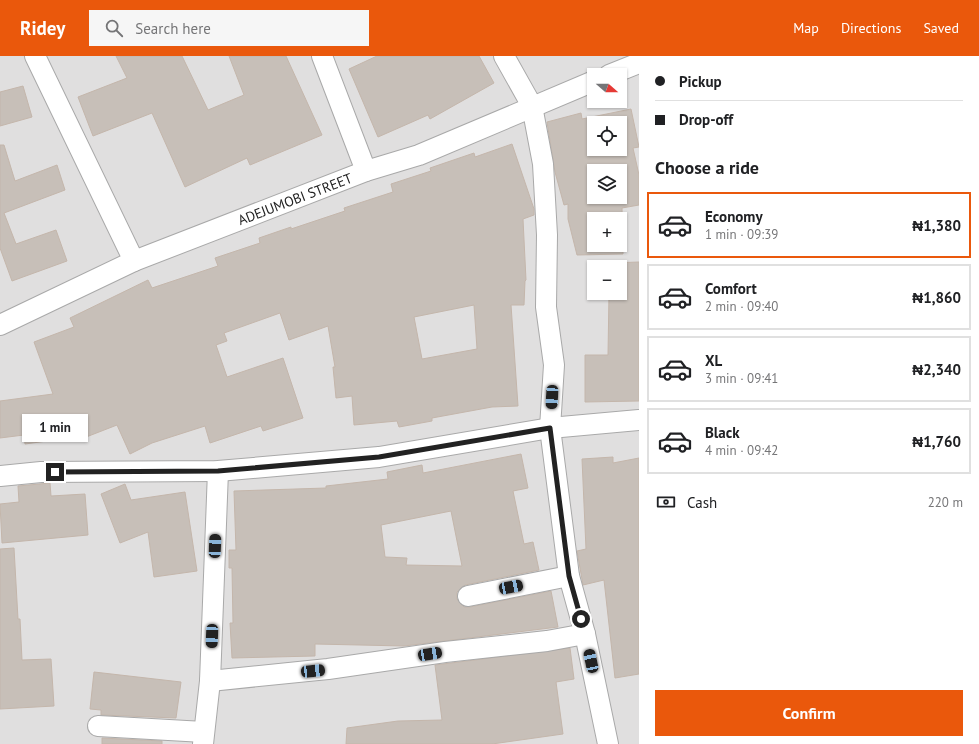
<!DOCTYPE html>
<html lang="en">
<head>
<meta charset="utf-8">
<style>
  :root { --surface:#fff; --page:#f6f6f6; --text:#202124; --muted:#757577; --line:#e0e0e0; --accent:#ea580c }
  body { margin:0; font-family:"PT Sans",sans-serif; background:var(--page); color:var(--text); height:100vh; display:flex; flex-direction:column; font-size:15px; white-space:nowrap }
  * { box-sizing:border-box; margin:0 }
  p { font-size:13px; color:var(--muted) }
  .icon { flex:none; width:22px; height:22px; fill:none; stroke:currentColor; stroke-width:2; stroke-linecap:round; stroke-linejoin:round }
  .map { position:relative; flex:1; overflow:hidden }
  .details { display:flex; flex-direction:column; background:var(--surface); width:340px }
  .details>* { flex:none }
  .guide { display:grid; align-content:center; height:88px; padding:0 16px; background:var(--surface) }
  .needle { width:26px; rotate:110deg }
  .buttons { position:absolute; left:587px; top:12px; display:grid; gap:8px }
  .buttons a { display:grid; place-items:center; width:40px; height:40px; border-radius:0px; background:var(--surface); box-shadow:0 1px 3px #0004; font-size:20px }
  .end { position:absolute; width:18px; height:18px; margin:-9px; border:5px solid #222; background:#fff; box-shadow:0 0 0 2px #fff }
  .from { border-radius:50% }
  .bubble { position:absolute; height:28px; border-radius:0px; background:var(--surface); box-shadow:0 1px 3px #0004; font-size:13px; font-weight:800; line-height:28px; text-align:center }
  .car { position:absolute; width:12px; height:24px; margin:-12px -6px; border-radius:5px; box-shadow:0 0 3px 1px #0007; background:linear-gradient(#222 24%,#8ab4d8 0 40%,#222 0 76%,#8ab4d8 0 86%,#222 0) }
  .guide b { display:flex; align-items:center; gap:14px; height:38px; font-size:15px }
  .guide b+b { border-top:1px solid var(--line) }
  .guide i { width:10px; height:10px; background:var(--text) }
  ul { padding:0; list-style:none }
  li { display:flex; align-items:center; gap:12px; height:66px; margin:0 8px 6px; padding:0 8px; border:2px solid var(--line); border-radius:0px }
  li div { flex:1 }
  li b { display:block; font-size:15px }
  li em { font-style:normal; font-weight:800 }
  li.current { border-color:var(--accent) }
  li>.icon { width:36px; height:36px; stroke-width:1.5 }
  h2 { padding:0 16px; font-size:18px; line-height:48px }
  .pay { display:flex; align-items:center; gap:10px; height:44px; padding:0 16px; font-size:15px }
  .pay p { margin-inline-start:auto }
  .cta { display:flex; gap:8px; margin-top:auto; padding:8px 16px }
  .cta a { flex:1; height:46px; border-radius:0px; background:var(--accent); color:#fff; font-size:16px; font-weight:800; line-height:46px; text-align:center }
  header { display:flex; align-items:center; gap:24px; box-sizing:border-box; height:56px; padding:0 20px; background:var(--accent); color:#fff }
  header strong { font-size:19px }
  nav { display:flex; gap:22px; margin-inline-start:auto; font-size:14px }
  .search { width:280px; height:36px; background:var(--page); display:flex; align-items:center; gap:10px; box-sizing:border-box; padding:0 14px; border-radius:0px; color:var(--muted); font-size:15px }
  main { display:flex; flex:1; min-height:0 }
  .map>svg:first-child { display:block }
  .residential { fill:#e0dfdf; fill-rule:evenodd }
  .building { fill:#c7bfb8; stroke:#c4b6ab; fill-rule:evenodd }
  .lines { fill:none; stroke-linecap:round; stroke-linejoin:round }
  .minor-casing { stroke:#a9a9a9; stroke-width:22 }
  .minor { stroke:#fff; stroke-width:20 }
  .route { stroke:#222; stroke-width:5 }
  .labels { text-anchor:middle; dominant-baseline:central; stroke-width:3; stroke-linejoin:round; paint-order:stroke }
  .street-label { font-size:14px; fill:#222; stroke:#fff }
</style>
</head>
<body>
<header>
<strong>Ridey</strong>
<div class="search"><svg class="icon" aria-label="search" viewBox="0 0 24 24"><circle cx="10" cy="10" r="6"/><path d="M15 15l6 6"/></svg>Search here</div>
<nav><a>Map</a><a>Directions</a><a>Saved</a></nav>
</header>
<main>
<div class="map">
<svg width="639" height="688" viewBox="0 0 639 688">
  <rect width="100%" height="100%" fill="#f2efe9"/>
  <!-- residential -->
  <path class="residential" d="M0,0H639V688H0ZM594,19H620V45H594ZM594,67H620V93H594ZM594,115H620V141H594ZM594,163H620V189H594ZM594,211H620V237H594Z"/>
  <!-- building -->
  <g class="building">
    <path d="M116,0H182L208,54L244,39L229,0H286L322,79L250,109L247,102L185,131L152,57L93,80L78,41L127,22Z"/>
    <path d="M377,0H479L494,27L430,63L428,59L378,81L349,13Z"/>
    <path d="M23,30L32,61L0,70V36Z"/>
    <path d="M631,53L639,91L633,92L639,119V149L622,152L623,198L577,199L568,163V148L564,149L555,116L547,66L581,57L582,63ZM594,67H620V93H594ZM594,115H620V141H594ZM594,163H620V189H594Z"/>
    <path d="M512,88L534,153V159L523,163L526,224L525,225L524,249H511L518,350L492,351L432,362V365L399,371L397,365L354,369L352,340L336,342L333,311H335L328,270L289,284L280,257L224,277L227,285L216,289L227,321L283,302L303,362L263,375L261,370L210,387L205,370L152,387L130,398L117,369L81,383L80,381L70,383L69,382L25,388L24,379L0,382V345L53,338L34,286L74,271L70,262L148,224L152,232L218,210L215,202L260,187L259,182L291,171V173L345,155L344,152L393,136L391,128L431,115L430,112L474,97L475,101ZM474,249L477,293L422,303L414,261Z"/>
    <path d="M0,89H4L15,125L57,109L65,134L4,157L16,188L56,174L67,205L12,225L0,192Z"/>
    <path d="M639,206V345L585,346V299H608L609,238L620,237V211H611V207Z"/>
    <path d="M521,398L528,432L513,435L524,488L533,486L539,514L465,529L457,536V543L464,551H470L551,535L558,571L404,590L315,588V600L232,602L230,567H233L232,512H229V494H236L234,435L326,432V430L388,423L387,416L422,409L423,417ZM451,455L462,510L406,509L407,502L385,501L381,469Z"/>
    <path d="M613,401V407L639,402V618L615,622L604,524L583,529L577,495L586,493L582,403Z"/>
    <path d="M50,427L51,440L85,438L88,479L2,487L0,448L19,446L18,430Z"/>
    <path d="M125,428L131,444L185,436L197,515L154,521L148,476L120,487L101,438Z"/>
    <path d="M14,492L18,563H20L22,604L51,603L54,650L0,653V493Z"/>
    <path d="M570,592L574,623L556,626L563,678L492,688H346L347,672L398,665L442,664L435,609Z"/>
    <path d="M94,616L181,626L176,662L101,659V654L90,653Z"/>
    <path d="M102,682L162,685V688H102Z"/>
  </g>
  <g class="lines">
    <defs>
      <g id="minor">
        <path d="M35,0L134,205"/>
        <path d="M322,0L366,115"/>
        <path d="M504,0L532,50L543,108L547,179L546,251L554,309L550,372L569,520L585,578L608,688"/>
        <path d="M609,19L639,7"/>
        <path d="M0,269L134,205L366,115L419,99L594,25"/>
        <path d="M0,420L41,416L218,415L379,401L550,372L639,364"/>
        <path d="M468,540L569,520"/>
        <path d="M210,625L328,613L445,596L547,585L585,578"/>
        <path d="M98,670L204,676"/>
        <path d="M203,688L210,625L218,415"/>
      </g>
    </defs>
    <!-- minor casing -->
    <use href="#minor" class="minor-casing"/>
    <!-- minor -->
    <use href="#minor" class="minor"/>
  </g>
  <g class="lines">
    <!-- route -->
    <path class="route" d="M55,416L218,415L379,401L550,372L569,520L581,563"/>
  </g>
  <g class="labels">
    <!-- street labels -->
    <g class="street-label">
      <text transform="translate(295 143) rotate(-21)">ADEJUMOBI STREET</text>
    </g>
  </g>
</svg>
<div class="buttons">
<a><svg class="needle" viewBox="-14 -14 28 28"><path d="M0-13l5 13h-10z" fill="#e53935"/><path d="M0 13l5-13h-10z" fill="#757577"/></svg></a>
<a><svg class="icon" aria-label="locate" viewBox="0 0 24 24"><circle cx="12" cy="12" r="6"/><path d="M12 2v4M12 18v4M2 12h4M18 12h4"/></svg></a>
<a><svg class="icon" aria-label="layers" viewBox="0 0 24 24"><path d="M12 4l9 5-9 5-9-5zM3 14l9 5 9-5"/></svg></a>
<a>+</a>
<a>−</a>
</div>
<i class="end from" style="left:581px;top:563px"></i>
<i class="end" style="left:55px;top:416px"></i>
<div class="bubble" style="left:22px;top:358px;width:66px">1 min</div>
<i class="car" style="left:552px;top:341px;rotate:183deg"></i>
<i class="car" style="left:215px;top:490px;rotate:2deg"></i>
<i class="car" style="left:511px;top:531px;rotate:79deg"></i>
<i class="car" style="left:212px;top:580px;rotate:182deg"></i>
<i class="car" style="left:430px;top:598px;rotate:81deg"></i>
<i class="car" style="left:591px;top:605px;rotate:348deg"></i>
<i class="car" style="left:313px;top:615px;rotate:84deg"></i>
</div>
<section class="details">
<div class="guide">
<b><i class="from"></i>Pickup</b>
<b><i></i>Drop-off</b>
</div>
<h2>Choose a ride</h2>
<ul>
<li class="current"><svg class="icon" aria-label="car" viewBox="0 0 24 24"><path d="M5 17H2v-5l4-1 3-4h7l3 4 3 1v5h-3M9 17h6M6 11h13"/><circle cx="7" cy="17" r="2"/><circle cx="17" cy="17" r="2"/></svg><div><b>Economy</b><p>1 min · 09:39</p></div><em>₦1,380</em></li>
<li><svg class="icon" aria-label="car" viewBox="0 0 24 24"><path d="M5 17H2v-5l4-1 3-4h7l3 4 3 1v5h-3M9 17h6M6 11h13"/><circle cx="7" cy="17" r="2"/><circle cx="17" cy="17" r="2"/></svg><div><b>Comfort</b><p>2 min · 09:40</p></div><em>₦1,860</em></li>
<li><svg class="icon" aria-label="car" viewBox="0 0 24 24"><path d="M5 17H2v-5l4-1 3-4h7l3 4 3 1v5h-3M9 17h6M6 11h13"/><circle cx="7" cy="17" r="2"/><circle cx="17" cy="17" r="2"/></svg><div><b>XL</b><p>3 min · 09:41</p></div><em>₦2,340</em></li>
<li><svg class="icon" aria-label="car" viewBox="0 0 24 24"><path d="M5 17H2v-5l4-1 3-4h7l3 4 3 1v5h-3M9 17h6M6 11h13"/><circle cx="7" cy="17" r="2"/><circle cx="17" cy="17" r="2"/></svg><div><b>Black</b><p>4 min · 09:42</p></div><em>₦1,760</em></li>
</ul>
<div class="pay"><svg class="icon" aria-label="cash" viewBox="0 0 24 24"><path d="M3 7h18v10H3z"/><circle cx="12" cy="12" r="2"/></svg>Cash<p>220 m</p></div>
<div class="cta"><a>Confirm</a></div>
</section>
</main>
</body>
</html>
